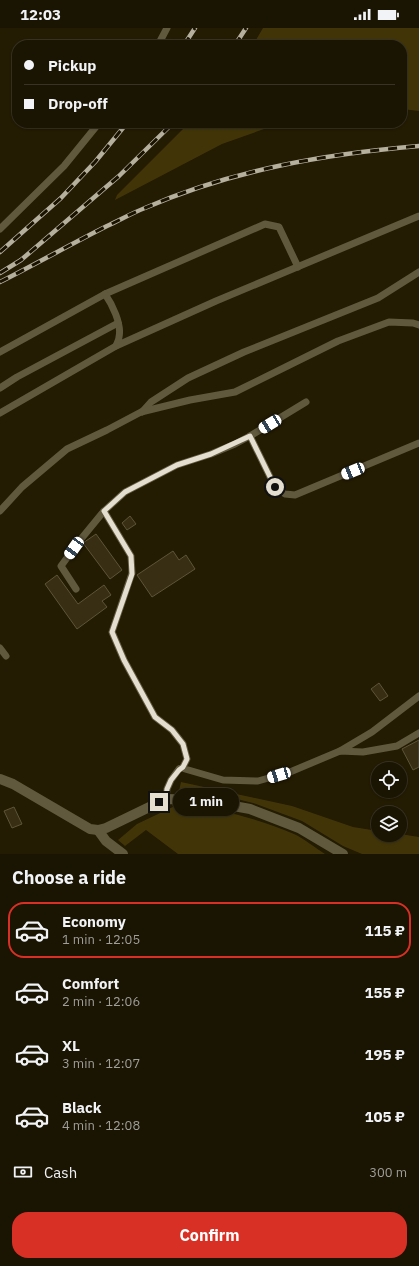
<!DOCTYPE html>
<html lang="en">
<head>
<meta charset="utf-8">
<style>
  :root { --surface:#1a1402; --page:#231d0c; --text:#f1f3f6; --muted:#9f9e99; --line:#383324; --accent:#d93025 }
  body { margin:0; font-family:"IBM Plex Sans",sans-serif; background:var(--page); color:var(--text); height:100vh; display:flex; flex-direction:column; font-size:15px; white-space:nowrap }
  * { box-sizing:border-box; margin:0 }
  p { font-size:13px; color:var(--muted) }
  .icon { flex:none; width:22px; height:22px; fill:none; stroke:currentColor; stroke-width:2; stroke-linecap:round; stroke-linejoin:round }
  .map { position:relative; height:826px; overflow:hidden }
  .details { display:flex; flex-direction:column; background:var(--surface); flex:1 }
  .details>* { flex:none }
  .hud { position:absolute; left:12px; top:12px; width:395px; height:88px; border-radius:16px; box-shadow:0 1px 3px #0004,0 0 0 1px var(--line); display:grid; align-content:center; height:88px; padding:0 12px; background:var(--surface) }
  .controls { position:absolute; left:371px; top:734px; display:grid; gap:8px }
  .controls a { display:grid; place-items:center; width:36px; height:36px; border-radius:50%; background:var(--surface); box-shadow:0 1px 3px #0004,0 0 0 1px var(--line); font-size:20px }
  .end { position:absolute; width:18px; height:18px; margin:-9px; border:5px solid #e3decf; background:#111; box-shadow:0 0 0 2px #111 }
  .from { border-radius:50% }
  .bubble { position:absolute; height:28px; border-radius:14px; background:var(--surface); box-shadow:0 1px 3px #0004,0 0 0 1px var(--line); font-size:13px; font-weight:800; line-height:28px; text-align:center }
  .car { position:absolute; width:12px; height:24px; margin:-12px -6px; border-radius:5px; box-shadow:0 0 3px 1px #0007; background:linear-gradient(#fff 24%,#345 0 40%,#fff 0 76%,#345 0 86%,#fff 0) }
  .hud b { display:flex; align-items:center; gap:14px; height:38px; font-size:15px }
  .hud b+b { border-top:1px solid var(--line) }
  .hud i { width:10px; height:10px; background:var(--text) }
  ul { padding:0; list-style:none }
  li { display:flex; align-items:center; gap:12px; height:56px; margin:0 8px 6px; padding:0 4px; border:2px solid transparent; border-radius:16px }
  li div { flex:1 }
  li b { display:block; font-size:15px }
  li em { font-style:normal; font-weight:800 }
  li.on { border-color:var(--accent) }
  li>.icon { width:36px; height:36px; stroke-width:1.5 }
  h2 { padding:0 12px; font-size:18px; line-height:48px }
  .pay { display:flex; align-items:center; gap:10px; height:44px; padding:0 12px; font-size:15px }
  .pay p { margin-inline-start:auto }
  .action { display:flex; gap:8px; margin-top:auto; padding:8px 12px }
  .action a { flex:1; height:46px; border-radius:16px; background:var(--accent); color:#fff; font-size:16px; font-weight:800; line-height:46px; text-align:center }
  .status { display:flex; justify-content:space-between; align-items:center; height:28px; padding:0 20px; background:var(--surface); direction:ltr }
  .status svg { height:11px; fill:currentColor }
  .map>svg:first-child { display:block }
  .green { fill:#413508 }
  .building { fill:#372e14; stroke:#5d5439 }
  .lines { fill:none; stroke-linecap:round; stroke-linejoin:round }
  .lane { stroke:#61593e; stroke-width:7 }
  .street { stroke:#61593e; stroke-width:10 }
  .rail-casing { stroke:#b5af9e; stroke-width:4.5 }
  .rail { stroke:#1a1200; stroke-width:3; stroke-dasharray:9; stroke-linecap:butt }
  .route { stroke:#e3decf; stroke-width:5 }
</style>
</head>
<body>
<div class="status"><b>12:03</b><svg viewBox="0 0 49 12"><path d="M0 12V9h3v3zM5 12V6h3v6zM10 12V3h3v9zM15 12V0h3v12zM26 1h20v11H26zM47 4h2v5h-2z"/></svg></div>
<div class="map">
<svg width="419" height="826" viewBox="0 0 419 826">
  <rect width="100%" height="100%" fill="#231b02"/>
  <!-- green -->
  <g class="green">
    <path d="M263,0H419V83L402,81V17H253Z"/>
    <path d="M189,95H281L222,116L115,172L117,167Z"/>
    <path d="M181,754L292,778L353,799L378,803V807L400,806L419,809V826H362L343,818L302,793L253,775L201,762L179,763Z"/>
    <path d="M177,777C217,780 257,790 294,806C305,811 315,820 325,826H178L146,802L125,818L118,812L137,796Z"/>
  </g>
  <!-- building -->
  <g class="building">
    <path d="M130,488L136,496L127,502L122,495Z"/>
    <path d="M96,506L122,542L110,551L83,515Z"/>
    <path d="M173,523L179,532L186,527L195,541L152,569L137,547Z"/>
    <path d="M57,547L78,576L104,557L111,567L102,573L107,579L77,601L45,556Z"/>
    <path d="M379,655L388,668L380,673L371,661Z"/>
    <path d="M419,712V739L413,742L402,721Z"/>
    <path d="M14,779L22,796L12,800L4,783Z"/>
  </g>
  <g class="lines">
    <!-- lane -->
    <g class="lane">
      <path d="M158,17L167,0"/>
      <path d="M0,201L64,138L99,95"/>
      <path d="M105,266L265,196L279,199L298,239"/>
      <path d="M0,324L105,266C112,276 122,296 119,309C119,312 117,315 116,318"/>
      <path d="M0,360L17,349L118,295"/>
      <path d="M142,384L151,374L188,350L244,324L378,270L419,244"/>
      <path d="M0,385L116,318L216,273L419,188"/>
      <path d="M250,408L275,459L285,466L295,467L419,415"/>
      <path d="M0,483L22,459L67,421L107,402L141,384L190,372L235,364L338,313L389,294L413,295L419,297"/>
      <path d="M104,483L131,528L132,545L112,604L124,632L155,689L172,702L183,716L187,731L183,739L179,741L171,752L167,761L166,771"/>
      <path d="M76,561L61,538L81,511L104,483L125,464L177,437L211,426L235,416L250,408L306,374"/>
      <path d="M0,620L6,628"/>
      <path d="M340,723L372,704L419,668"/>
      <path d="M183,739L185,741L223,752L258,753L290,744L340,723L363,724L397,718L419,705"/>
    </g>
    <!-- street -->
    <g class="street">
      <path d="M0,751L13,756L90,801L98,802L106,800L166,771L201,772L250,781L299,800L343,826"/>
      <path d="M98,802L106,813L123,826"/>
    </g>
    <defs>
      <g id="rail">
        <path d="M184,17L195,0"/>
        <path d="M235,17L246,0"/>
        <path d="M0,224L61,170L95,134L127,95"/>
        <path d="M0,245L21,232L119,148L173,95"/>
        <path d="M0,254C36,236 71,216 107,198C120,192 132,185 145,180C232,142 325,126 419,118"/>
      </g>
    </defs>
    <!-- rail casing -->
    <use href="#rail" class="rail-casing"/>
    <!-- rail -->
    <use href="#rail" class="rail"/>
  </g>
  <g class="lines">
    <!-- route -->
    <path class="route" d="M159,774L166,770L167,761L171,752L179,742L183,739L187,731L183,716L172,702L155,689L124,632L112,604L132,546L131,528L104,483L125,464L177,437L211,426L250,408L275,459"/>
  </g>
</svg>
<div class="controls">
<a><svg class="icon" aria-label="locate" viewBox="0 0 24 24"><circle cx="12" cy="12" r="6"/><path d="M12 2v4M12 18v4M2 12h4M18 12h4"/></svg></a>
<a><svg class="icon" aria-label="layers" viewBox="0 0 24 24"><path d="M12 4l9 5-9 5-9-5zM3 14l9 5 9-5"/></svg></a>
</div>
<i class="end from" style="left:275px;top:459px"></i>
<i class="end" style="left:159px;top:774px"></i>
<div class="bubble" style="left:173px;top:760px;width:66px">1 min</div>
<i class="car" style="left:270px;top:396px;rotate:239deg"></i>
<i class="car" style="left:353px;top:443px;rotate:248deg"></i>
<i class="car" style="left:74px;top:520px;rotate:216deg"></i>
<i class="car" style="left:279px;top:747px;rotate:253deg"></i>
<div class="hud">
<b><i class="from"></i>Pickup</b>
<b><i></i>Drop-off</b>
</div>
</div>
<section class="details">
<h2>Choose a ride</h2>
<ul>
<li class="on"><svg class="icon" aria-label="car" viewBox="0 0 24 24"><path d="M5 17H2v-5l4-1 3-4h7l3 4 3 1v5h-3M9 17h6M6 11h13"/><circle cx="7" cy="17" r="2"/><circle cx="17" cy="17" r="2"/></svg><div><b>Economy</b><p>1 min · 12:05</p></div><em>115 ₽</em></li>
<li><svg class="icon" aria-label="car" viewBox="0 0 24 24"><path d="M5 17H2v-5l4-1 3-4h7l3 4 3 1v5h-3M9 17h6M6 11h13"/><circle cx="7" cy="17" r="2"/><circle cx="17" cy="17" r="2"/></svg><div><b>Comfort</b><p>2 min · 12:06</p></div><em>155 ₽</em></li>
<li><svg class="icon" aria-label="car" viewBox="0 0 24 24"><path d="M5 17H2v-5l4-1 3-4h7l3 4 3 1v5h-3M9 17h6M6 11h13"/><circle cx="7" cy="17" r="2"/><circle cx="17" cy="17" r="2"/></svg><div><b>XL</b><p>3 min · 12:07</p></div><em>195 ₽</em></li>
<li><svg class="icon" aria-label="car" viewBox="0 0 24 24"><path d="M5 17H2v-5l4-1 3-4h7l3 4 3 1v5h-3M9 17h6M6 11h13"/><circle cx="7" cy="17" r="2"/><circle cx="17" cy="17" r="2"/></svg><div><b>Black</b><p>4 min · 12:08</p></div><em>105 ₽</em></li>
</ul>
<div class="pay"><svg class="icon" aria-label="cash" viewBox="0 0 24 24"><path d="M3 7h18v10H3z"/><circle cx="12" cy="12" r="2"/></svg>Cash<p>300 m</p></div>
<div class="action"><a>Confirm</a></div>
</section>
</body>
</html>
